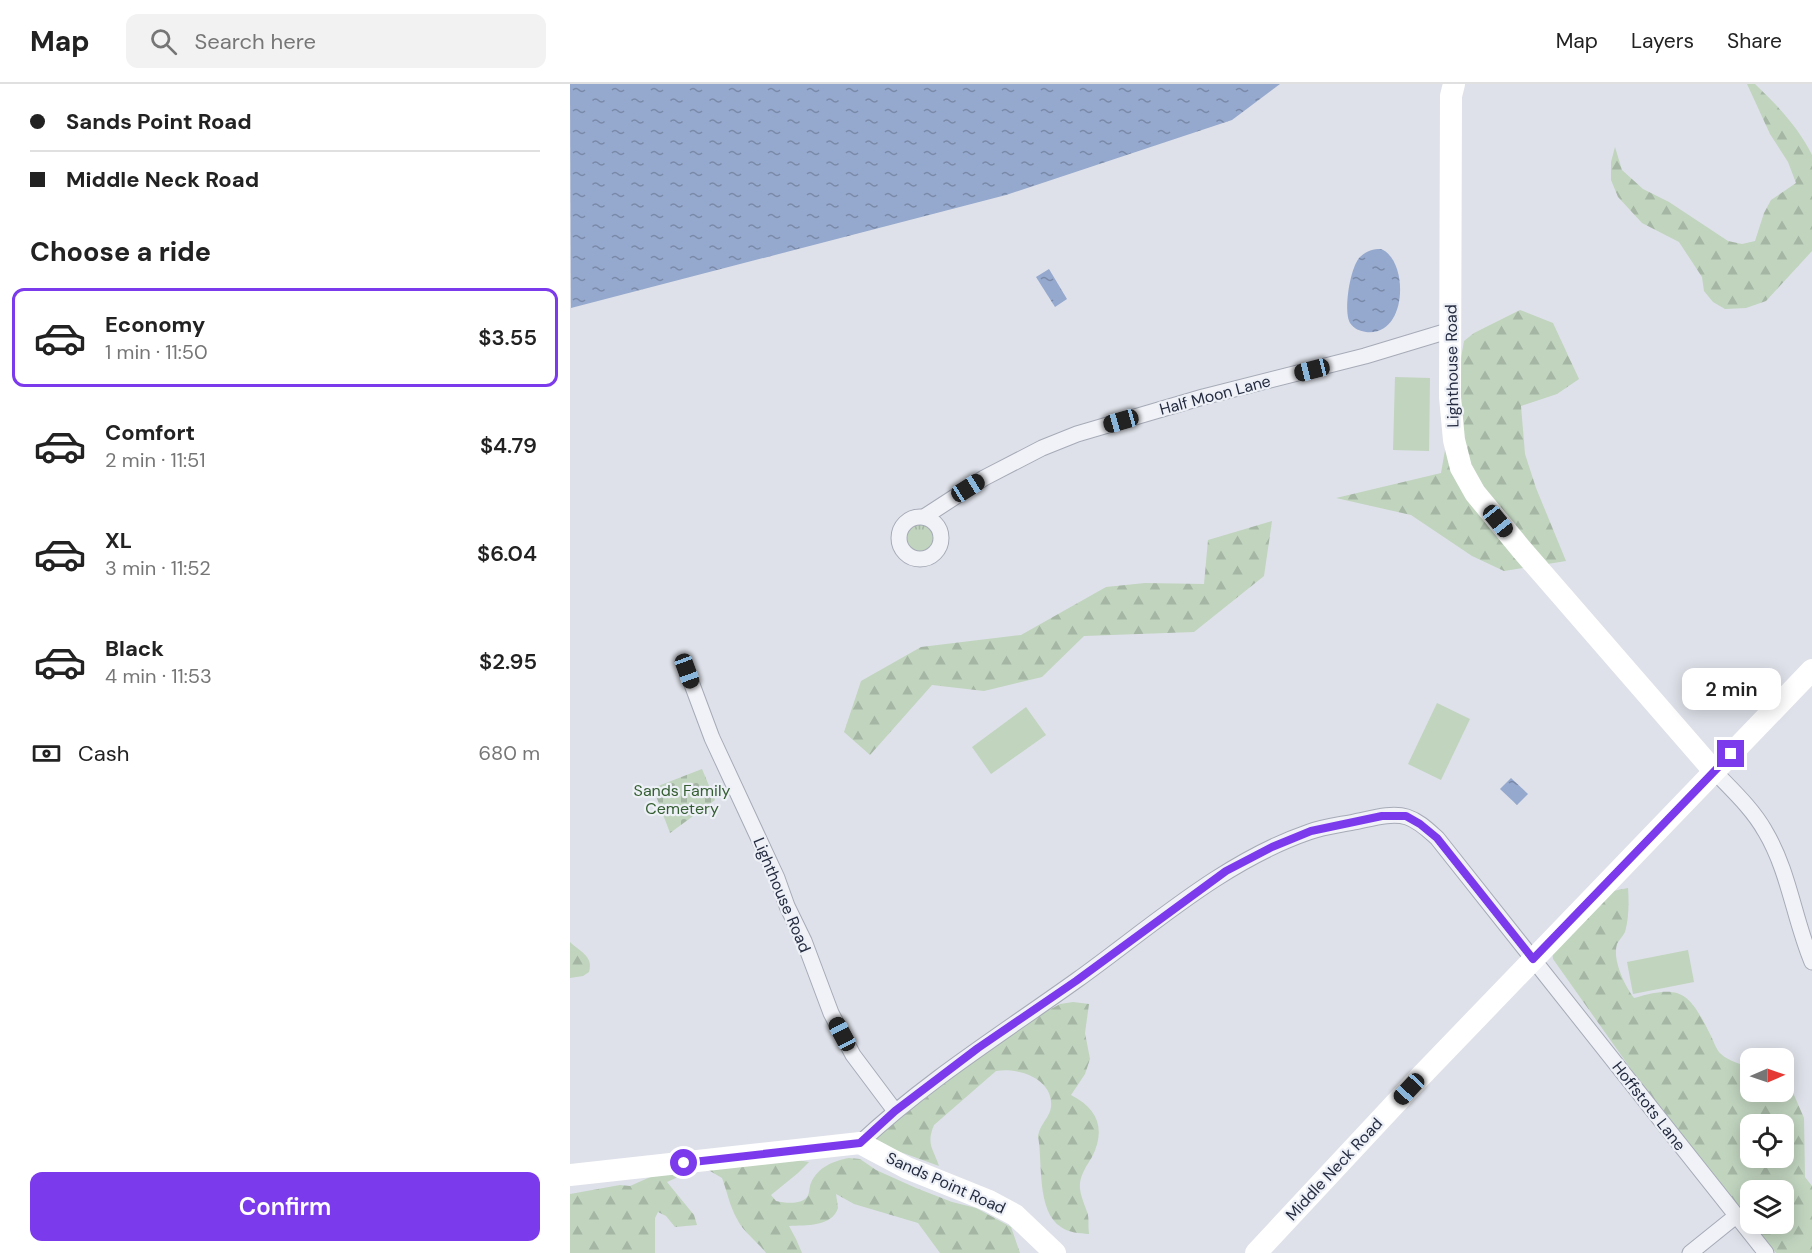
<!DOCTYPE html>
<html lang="en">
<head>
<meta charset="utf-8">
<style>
  :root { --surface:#fff; --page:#f2f2f2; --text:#222; --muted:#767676; --line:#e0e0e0; --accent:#7c3aed }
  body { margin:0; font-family:"DM Sans",sans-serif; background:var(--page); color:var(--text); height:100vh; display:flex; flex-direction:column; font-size:22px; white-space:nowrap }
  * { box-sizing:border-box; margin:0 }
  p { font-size:20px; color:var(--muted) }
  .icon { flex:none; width:33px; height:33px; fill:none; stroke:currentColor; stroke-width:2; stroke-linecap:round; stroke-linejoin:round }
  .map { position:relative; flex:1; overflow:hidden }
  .details { display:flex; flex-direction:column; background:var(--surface); width:570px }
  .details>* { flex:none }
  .hud { display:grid; align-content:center; height:132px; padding:0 30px; background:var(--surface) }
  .needle { width:39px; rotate:88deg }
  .fabs { position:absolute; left:1170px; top:964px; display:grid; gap:12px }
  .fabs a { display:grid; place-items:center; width:54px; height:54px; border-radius:12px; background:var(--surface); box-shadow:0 3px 15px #0003; font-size:30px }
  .end { position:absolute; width:27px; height:27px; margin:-14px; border:8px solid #7c3aed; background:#fff; box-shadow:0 0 0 3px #fff }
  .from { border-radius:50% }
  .bubble { position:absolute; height:42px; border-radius:12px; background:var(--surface); box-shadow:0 3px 15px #0003; font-size:20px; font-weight:600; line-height:42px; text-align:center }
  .car { position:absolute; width:18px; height:36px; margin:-18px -9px; border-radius:8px; box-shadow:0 0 4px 2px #0007; background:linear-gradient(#222 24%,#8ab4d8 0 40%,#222 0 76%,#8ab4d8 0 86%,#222 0) }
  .hud b { display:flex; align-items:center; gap:21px; height:57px; font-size:22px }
  .hud b+b { border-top:2px solid var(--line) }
  .hud i { width:15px; height:15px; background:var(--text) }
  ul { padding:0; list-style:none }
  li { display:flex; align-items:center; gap:18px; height:99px; margin:0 12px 9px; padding:0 18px; border:3px solid transparent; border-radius:12px }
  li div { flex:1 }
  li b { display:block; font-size:22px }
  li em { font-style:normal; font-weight:600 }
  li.current { border-color:var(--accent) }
  li>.icon { width:54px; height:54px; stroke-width:1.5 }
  h2 { padding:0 30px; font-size:27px; line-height:72px }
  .pay { display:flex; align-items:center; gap:15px; height:66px; padding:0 30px; font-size:22px }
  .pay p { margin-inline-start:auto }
  .action { display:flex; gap:12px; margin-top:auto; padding:12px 30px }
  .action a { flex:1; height:69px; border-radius:12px; background:var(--accent); color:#fff; font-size:24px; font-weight:600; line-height:69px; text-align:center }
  header { display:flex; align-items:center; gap:36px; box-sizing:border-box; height:84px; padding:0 30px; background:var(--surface); border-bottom:2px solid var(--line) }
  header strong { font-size:28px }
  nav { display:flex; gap:33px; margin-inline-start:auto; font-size:21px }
  .search { width:420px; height:54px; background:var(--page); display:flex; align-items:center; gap:15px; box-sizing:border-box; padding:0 21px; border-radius:12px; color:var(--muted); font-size:22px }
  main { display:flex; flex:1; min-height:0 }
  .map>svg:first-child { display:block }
  .grass { fill:url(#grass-tufts) }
  .forest { fill:url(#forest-firs); fill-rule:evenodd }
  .cemetery { fill:url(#cemetery-stones) }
  .pitch { fill:#c0d4be }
  .water { fill:url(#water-ripples) }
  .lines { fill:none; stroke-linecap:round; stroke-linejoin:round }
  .street-casing { stroke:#a6abb7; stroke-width:17 }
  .street { stroke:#f1f2f7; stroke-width:15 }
  .secondary { stroke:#fff; stroke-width:22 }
  .route { stroke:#7c3aed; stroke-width:8 }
  .labels { text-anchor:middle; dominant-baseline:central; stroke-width:4.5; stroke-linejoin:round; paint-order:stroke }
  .street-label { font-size:16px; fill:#252c41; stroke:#edf0f6 }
  .park-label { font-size:16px; fill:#345e31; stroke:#edf0f6 }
</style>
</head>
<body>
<header>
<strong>Map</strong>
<div class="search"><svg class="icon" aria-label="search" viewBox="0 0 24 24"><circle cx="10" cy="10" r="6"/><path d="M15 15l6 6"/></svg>Search here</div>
<nav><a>Map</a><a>Layers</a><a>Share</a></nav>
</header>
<main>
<section class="details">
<div class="hud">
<b><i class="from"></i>Sands Point Road</b>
<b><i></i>Middle Neck Road</b>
</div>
<h2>Choose a ride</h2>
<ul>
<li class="current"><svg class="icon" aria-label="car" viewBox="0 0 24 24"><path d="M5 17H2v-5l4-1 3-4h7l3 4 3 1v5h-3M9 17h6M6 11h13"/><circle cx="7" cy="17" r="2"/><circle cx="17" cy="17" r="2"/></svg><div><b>Economy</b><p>1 min · 11:50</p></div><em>$3.55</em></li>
<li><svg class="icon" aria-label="car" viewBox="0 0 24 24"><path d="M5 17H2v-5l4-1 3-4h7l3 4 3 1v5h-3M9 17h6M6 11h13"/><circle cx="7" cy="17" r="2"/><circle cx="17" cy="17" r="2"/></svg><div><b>Comfort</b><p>2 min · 11:51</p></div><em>$4.79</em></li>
<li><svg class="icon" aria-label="car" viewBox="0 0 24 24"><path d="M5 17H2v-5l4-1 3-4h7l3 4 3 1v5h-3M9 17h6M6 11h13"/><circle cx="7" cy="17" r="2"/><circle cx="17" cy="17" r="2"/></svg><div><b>XL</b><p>3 min · 11:52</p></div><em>$6.04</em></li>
<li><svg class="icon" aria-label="car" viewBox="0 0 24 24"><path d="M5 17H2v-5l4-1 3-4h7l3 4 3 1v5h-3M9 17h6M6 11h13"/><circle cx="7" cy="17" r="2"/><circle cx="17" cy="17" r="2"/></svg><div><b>Black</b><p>4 min · 11:53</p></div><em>$2.95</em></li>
</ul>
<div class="pay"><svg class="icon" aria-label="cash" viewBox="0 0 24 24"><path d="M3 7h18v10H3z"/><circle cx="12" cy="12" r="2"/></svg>Cash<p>680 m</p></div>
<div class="action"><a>Confirm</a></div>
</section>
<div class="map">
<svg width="1242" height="1169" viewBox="0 0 1242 1169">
  <defs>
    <pattern id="grass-tufts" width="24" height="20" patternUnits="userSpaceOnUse" patternTransform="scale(1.5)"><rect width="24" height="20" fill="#c0d4be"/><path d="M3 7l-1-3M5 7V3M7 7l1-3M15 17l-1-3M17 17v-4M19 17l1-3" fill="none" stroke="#a5b6a4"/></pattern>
    <pattern id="forest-firs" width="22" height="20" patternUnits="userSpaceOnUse" patternTransform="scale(1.5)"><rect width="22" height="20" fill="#c0d4be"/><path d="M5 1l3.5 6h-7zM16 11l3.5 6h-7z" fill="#a5b6a4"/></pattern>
    <pattern id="cemetery-stones" width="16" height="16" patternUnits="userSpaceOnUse" patternTransform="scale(1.5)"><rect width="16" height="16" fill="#c0d4be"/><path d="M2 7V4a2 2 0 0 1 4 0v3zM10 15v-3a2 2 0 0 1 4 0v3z" fill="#a5b6a4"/></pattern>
    <pattern id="water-ripples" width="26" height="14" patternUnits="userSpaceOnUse" patternTransform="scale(1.5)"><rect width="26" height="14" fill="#95a8cd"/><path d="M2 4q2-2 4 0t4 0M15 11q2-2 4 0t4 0" fill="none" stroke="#7989a8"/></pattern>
  </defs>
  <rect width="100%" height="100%" fill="#dee1e9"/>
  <!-- grass -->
  <circle class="grass" cx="350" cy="453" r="16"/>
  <!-- forest -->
  <g class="forest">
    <path d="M1177,0H1185C1207,21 1229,44 1242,71V167L1196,217L1176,224L1155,225L1143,218L1134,207L1132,193L1109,158L1072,139L1048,113L1041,96V78L1045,63L1052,86L1073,105L1099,118L1158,157L1172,160L1185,157L1194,129L1201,116L1226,99L1218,78L1200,50Z"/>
    <path d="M950,226L983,239L1009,295L987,310L951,322L955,370L966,404L996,477L934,487L902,472L841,431L766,414L871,389L894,257L904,249Z"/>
    <path d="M702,437L694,492L624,548L514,552L472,593L414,607L362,601L300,671L274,648L291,597L351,563L451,551L536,503L575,499L634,500L638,456Z"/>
    <path d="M1058,804C1059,817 1059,835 1055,848C1053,852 1049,856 1047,860C1042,876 1055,902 1064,914C1111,900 1119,908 1140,950C1143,955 1146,966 1151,970C1158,977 1172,980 1180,984V1008H1214V1000L1221,1004L1234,1034L1235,1093L1242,1102V1169H1206L1184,1140H1214V1107H1180V1136L1085,1019L983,875L982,865L1043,807ZM1180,1041H1214V1074H1180Z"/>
    <path d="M0,858C9,867 24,872 19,888L13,892L0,894Z"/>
    <path d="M503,918L519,920L515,949L520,975L515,990L501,1011C528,1025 536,1045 522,1073C517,1081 511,1090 510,1099C509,1111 515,1120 518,1131C519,1137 518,1144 519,1150C509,1149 499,1149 491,1143C466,1127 473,1078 468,1052C470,1040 480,1033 481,1023C484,995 448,983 426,987L364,1041C356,1060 363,1064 369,1082L300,1057L451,941L490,920Z"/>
    <path d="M279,1074L290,1075L306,1086L346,1104L382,1118L406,1124L441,1143L450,1169H370L348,1139L284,1120L266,1110L268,1124C262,1143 235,1141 219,1142L226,1155L232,1169H196C187,1157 174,1149 167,1135C160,1123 157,1107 152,1094L135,1084L227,1076L239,1078L228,1089L201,1111L206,1117C215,1119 231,1121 237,1113C240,1109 239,1103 241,1099C248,1083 263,1077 279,1074Z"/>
    <path d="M94,1087L119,1088L97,1098L124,1131L127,1141L105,1143L96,1132L88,1128L85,1134V1169H0V1110L50,1101L60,1102Z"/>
  </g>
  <!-- cemetery -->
  <path class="cemetery" d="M132,685L145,716L100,749L83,704Z"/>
  <!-- pitch -->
  <g class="pitch">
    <path d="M825,293L860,294L859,367L823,366Z"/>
    <path d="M867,619L900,635L871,696L838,680Z"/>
    <path d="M456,623L476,651L421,690L402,663Z"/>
    <path d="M1118,866L1124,898L1063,910L1057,878Z"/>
  </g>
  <!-- water -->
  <g class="water">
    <path d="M0,0H710L662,36L436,111L1,224Z"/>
    <path d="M811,165C839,176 838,253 796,248C790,247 784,245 780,239C773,227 780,183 790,173C796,167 803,165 811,165Z"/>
    <path d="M479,185L497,215L485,223L466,193Z"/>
    <path d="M941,694L958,710L947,721L930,705Z"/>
  </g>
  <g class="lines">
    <defs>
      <g id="street">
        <path d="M354,433L414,394L472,364L507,350L633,313L795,272L881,246"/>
        <circle cx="350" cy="454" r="21"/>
        <path d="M117,587L142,654L207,794L217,822L234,857L261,929L283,971L325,1027"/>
        <path d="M1144,687C1162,706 1182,724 1195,747C1219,787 1224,835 1242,878"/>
        <path d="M290,1059C356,997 433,949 507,896C581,843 652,778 739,748C753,743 769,741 784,738C800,735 821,728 837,733C849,737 858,746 867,754L1196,1169"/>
        <path d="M1120,1169L1166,1132"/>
      </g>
    </defs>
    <!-- street casing -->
    <use href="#street" class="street-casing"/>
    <!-- street -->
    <use href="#street" class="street"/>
    <!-- secondary -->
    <g class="secondary">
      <path d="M884,0L881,12L880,313L884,356L891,384L905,409L952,466L1144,687"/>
      <path d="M0,1091L290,1059L337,1084L419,1117L445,1131L485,1169"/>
      <path d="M686,1169L852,991L1242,586"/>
    </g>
  </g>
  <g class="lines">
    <!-- route -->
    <path class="route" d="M114,1079L290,1059L325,1027L408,964L506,897L656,787L702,763L741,747L812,732H836L850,740L867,754L963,875L1161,670"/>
  </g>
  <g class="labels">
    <!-- street labels -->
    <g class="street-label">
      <text transform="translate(882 282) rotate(-91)">Lighthouse Road</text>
      <text transform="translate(645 311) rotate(-15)">Half Moon Lane</text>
      <text transform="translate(212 811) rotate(67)">Lighthouse Road</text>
      <text transform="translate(1079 1022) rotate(52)">Hoffstots Lane</text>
      <text transform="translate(764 1085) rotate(-47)">Middle Neck Road</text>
      <text transform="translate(376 1099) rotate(24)">Sands Point Road</text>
    </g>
    <!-- park labels -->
    <g class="park-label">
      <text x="112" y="706">Sands Family<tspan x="112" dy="18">Cemetery</tspan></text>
    </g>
  </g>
</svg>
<div class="fabs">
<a><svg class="needle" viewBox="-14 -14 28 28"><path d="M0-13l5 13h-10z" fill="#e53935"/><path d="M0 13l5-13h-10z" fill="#767676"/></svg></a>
<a><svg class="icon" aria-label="locate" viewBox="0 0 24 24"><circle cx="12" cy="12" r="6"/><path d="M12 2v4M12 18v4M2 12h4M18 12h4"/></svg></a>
<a><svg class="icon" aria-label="layers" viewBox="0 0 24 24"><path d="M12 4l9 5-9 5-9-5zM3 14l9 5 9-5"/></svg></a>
</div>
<i class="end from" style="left:114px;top:1079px"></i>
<i class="end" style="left:1161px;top:670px"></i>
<div class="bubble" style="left:1112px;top:584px;width:99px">2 min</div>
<i class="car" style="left:742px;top:286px;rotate:256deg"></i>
<i class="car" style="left:551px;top:337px;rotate:254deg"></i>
<i class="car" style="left:398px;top:404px;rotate:58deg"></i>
<i class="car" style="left:928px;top:437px;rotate:141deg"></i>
<i class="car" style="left:117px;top:587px;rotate:160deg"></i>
<i class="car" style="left:272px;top:950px;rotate:332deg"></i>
<i class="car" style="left:839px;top:1005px;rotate:223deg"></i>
</div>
</main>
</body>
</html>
